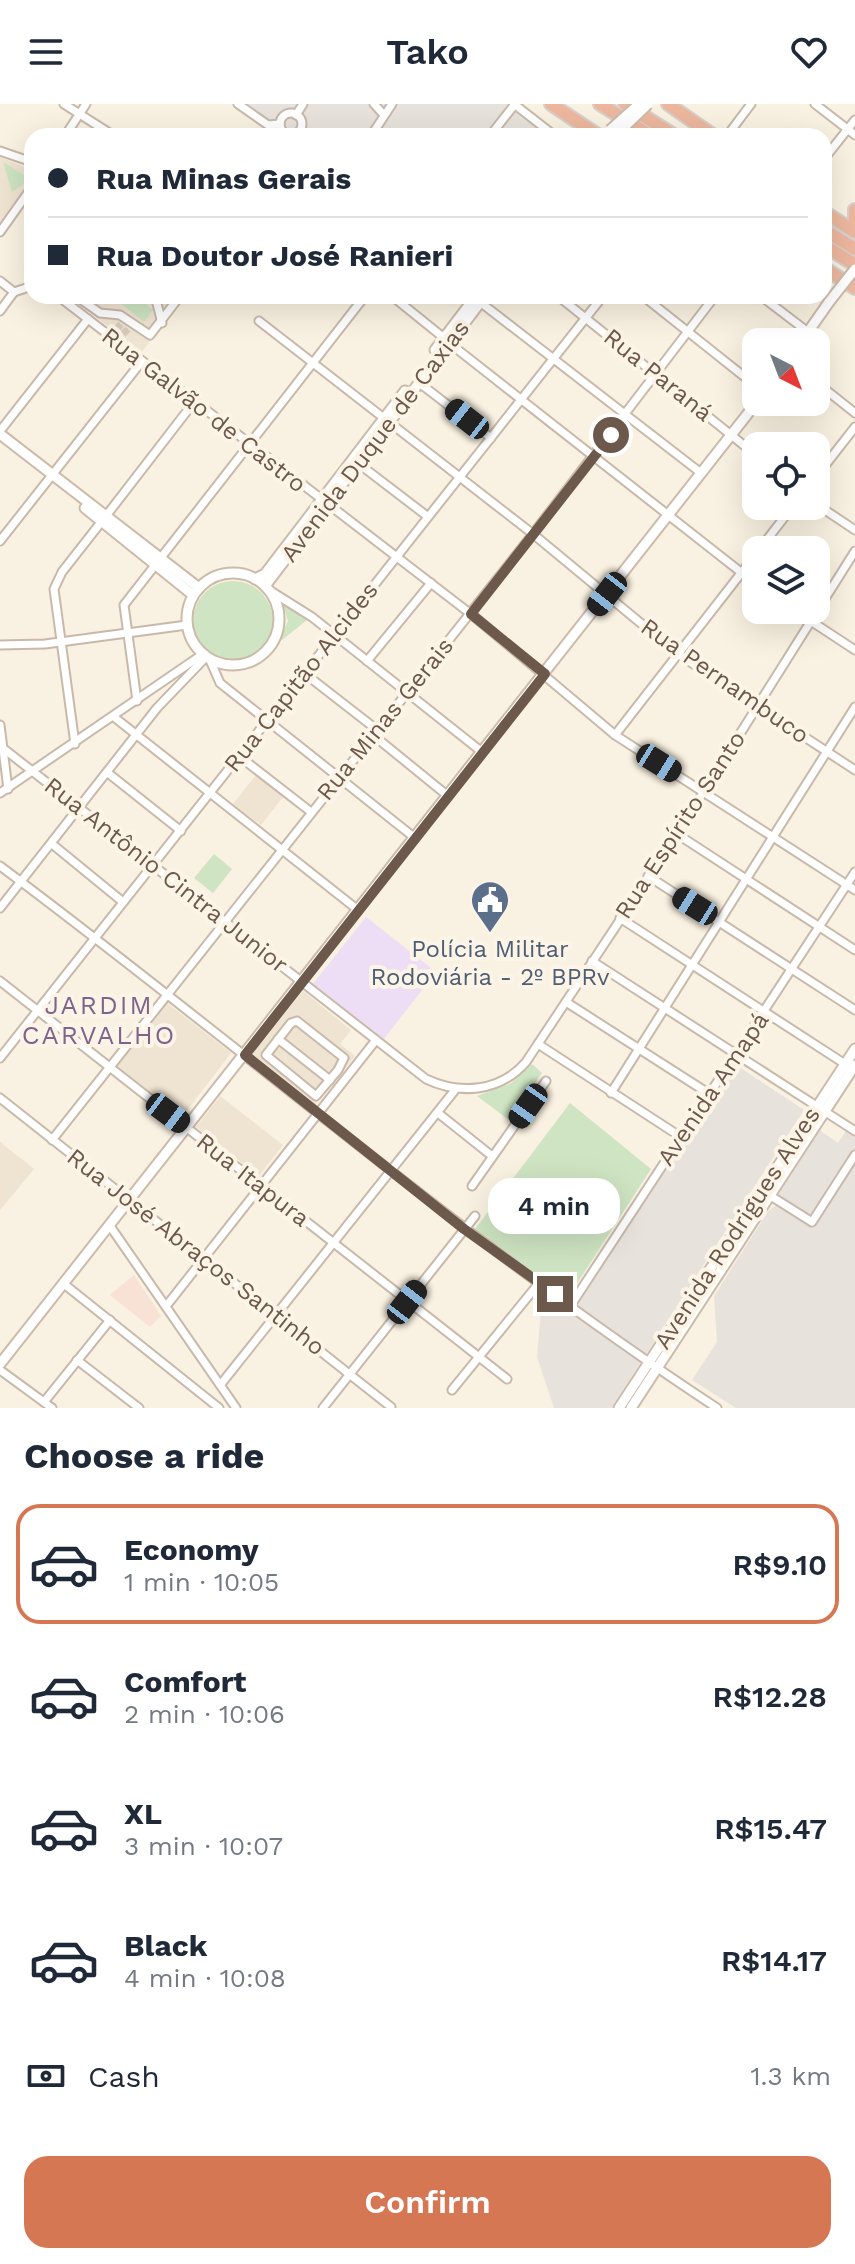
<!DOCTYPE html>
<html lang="en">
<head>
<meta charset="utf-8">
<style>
  :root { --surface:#fff; --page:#f6f6f7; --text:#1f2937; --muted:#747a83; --line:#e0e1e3; --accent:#d67753 }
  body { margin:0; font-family:"Work Sans",sans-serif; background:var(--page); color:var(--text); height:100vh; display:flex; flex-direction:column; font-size:30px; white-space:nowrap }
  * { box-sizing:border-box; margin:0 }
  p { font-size:26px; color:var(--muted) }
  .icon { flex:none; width:44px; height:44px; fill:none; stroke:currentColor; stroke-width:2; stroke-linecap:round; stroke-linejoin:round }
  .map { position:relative; height:1304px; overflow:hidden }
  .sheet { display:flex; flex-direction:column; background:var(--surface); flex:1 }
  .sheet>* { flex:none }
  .guide { position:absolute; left:24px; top:24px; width:808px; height:176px; border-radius:24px; box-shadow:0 8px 32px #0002; display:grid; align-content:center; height:176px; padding:0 24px; background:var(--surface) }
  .needle { width:52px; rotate:138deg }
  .controls { position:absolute; left:742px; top:224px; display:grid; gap:16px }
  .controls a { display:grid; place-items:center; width:88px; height:88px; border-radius:16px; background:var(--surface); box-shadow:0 8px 32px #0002; font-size:40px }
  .end { position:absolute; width:36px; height:36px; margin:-18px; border:10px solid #6d594b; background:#fff; box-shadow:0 0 0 4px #fff }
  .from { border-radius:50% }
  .bubble { position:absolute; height:56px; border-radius:24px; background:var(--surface); box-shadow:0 8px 32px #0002; font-size:26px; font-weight:600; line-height:56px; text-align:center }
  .car { position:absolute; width:24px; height:48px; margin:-24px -12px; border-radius:10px; box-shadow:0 0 6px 2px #0007; background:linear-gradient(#222 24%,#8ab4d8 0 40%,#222 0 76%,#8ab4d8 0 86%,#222 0) }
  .guide b { display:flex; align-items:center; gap:28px; height:76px; font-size:30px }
  .guide b+b { border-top:2px solid var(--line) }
  .guide i { width:20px; height:20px; background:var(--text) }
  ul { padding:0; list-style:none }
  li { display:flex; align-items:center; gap:24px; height:120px; margin:0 16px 12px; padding:0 8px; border:4px solid transparent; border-radius:24px }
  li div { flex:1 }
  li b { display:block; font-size:30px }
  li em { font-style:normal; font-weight:600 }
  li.active { border-color:var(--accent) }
  li>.icon { width:72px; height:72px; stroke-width:1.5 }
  h2 { padding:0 24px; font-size:36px; line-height:96px }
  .pay { display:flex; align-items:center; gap:20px; height:88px; padding:0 24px; font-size:30px }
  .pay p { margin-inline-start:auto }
  .primary-button { display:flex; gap:16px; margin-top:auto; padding:16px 24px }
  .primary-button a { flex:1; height:92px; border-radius:24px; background:var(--accent); color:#fff; font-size:32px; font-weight:600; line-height:92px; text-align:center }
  header { display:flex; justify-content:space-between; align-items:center; height:104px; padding:0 24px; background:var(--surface); font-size:36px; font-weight:600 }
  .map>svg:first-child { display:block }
  .residential { fill:#efe3d1 }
  .commercial { fill:#f8e2d6 }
  .industrial { fill:#e8e2dc }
  .education { fill:#eedef5 }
  .green { fill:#cee4c2 }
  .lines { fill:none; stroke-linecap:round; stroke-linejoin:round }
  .street-tunnel { stroke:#d6cbbc; stroke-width:7; stroke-dasharray:7 3.5; stroke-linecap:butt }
  .street-casing { stroke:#c8b9aa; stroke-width:11 }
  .secondary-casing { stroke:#cdbbaa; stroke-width:13 }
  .highway-casing { stroke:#d6d1cd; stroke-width:16 }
  .street { stroke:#fff; stroke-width:7 }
  .secondary { stroke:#fff; stroke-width:9 }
  .highway { stroke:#edb79e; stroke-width:12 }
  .secondary-bridge-casing { stroke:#cdbbaa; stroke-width:13; stroke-linecap:butt }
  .secondary-bridge { stroke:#fff; stroke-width:9 }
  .route { stroke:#6d594b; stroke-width:10 }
  .labels { text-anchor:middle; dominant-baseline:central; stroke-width:8; stroke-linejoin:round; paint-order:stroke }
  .street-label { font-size:24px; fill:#6d594b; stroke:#fcf5e7 }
  .service-label { font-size:24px; fill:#4e5e75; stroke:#fcf5e7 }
  .neighbourhood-label { font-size:26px; letter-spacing:2px; fill:#7e638a; stroke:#fcf5e7 }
</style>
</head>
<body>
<header><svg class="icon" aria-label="menu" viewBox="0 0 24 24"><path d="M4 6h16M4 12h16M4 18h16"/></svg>Tako<svg class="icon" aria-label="heart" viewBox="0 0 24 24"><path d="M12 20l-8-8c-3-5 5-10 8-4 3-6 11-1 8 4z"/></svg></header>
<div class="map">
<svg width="855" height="1304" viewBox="0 0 855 1304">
  <rect width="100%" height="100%" fill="#f9f1e1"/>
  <!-- residential -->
  <g class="residential">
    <path d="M0,53L32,66L31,75L18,100L0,120Z"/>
    <path d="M70,192H184L141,249Z"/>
    <path d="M256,671L283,693L261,721L233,700Z"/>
    <path d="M303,887L351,926L340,940L355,952L315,1001L252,950Z"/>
    <path d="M167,899L231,949L182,1013L117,962Z"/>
    <path d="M220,992L283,1041L259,1072L196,1023Z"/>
    <path d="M0,1038L34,1065L0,1106Z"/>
  </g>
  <!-- commercial -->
  <path class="commercial" d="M134,1171L161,1212L150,1223L110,1191Z"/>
  <!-- industrial -->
  <g class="industrial">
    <path d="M234,0H516L542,28L539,32H279Z"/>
    <path d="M739,963L804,1006L611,1304H554L537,1253L542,1194L563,1205Z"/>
    <path d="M818,1025L838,1039L847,1025L855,1030V1304H736L692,1276L717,1238L714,1192L769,1106L775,1102L805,1118L773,1094Z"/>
  </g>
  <!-- education -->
  <path class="education" d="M366,813L436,868L383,936L312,881Z"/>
  <!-- green -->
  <g class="green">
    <path d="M3,58L31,75L12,88Z"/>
    <path d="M128,192H137L153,206L144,218L121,200Z"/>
    <circle cx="233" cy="517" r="40"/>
    <path d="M283,500L307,516L282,536L280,534L288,517Z"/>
    <path d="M214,750L232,765L213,789L194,774Z"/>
    <path d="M532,960L542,969L509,1016L477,992L510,980Z"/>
    <path d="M570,999L651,1065L567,1195L475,1125Z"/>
  </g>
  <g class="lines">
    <!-- street-tunnel -->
    <g class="street-tunnel">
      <path d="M117,225L121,220"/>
      <path d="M123,230L128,225"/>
    </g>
    <defs>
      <g id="street">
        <path d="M64,0L114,32"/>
        <path d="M238,0L268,21L280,20"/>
        <path d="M374,0L384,11"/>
        <path d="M514,0L555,32"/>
        <path d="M815,0L855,31"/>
        <circle cx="291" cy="20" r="11"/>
        <path d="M296,11L303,0"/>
        <path d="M65,32L86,0"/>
        <path d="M371,32L392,0"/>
        <path d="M490,32L515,0"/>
        <path d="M727,32L751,0"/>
        <path d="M0,47L32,58"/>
        <path d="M824,55L855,16"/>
        <path d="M0,128L32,83"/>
        <path d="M0,177L14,188"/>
        <path d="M14,188L32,182"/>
        <path d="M58,192L476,514L615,631L855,786"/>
        <path d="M76,192L100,209L120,211L150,231L180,192"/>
        <path d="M155,192L162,219"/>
        <path d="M392,192L444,234"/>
        <path d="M558,192L756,351"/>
        <path d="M643,192L756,282"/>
        <path d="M761,192L808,228"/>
        <path d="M480,198L701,369"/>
        <path d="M0,207L14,188"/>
        <path d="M259,217L533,430L678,550L855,666"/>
        <path d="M448,238L756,480"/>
        <path d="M418,278L491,334"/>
        <path d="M816,278L855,309"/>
        <path d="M0,327L88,215"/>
        <path d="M359,360L427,412"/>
        <path d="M816,373L855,323"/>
        <path d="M816,400L855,426"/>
        <path d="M106,412L194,298"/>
        <path d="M0,437L142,257"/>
        <path d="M759,446L793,402"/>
        <path d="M269,486L312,513L482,648"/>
        <path d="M794,506L855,546"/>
        <path d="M0,541L45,540L187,521"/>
        <path d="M210,556L220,579L415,734"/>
        <path d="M367,557L431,479"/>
        <path d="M304,569L376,625"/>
        <path d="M137,597L124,501L365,192"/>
        <path d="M114,613L358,806"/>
        <path d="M0,621L8,685"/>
        <path d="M373,631L448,692"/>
        <path d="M615,631L756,450"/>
        <path d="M75,640L54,485L62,468L102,417"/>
        <path d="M4,645L426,975C460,991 500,988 526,958L677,730L855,447"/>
        <path d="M239,652L311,708"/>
        <path d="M108,669L181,727"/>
        <path d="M0,689L203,550"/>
        <path d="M677,730L855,846"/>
        <path d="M52,740L123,798"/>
        <path d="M0,762C240,941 466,1139 717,1304"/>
        <path d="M648,772L855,906"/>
        <path d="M0,804L157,604L206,553"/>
        <path d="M620,814L845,960"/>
        <path d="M592,857L855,1027"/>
        <path d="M0,877L507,1275"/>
        <path d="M566,898L711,991"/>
        <path d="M297,917L344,954L338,966L316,992L266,951L291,919Z"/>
        <path d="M278,935L330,976"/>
        <path d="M538,940L681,1033"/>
        <path d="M0,954L603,192"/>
        <path d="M611,989L855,603"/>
        <path d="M0,994L391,1303"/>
        <path d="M438,1009L492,1052"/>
        <path d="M52,1036L533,430L715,192"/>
        <path d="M472,1082L546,977"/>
        <path d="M766,1089L812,1118L855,1051"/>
        <path d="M110,1122L236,1304"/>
        <path d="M64,1180L219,1304"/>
        <path d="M167,1201L376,936"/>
        <path d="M571,1201L855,768"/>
        <path d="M77,1256L139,1304"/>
        <path d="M0,1266L52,1304"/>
        <path d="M221,1280L455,986"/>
        <path d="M452,1286L539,1179"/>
        <path d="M44,1298L110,1216"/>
        <path d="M323,1304L475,1112"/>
      </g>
      <g id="secondary">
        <path d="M801,238L829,198"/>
        <path d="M435,246L476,192"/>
        <path d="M0,330L199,484"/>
        <path d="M85,404L193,491"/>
        <circle cx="233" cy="515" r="46"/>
        <path d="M255,475L265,470L405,287"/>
        <path d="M265,482L485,192"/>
        <path d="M0,1260L757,298"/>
        <path d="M619,1304L855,945"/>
        <path d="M631,1304L855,961"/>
      </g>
      <g id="highway">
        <path d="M551,0L599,32"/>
        <path d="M600,0L651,32"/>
        <path d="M625,0L675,32"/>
        <path d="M668,0L714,32"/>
        <path d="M855,106V122"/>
        <path d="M824,108L855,128"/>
        <path d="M824,126L855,145"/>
        <path d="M824,141L855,161"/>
        <path d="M824,164L855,184"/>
      </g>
    </defs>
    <!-- street casing -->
    <use href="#street" class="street-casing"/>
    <!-- secondary casing -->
    <use href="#secondary" class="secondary-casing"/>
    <!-- highway casing -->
    <use href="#highway" class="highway-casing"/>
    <!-- street -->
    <use href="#street" class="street"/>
    <!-- secondary -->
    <use href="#secondary" class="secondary"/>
    <!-- highway -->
    <use href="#highway" class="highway"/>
    <defs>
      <g id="secondary-bridge">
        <path d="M610,26L637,2"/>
        <path d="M616,31L648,0"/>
        <path d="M829,198L855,165"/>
      </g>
    </defs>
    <!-- secondary-bridge casing -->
    <use href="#secondary-bridge" class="secondary-bridge-casing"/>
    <!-- secondary-bridge -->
    <use href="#secondary-bridge" class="secondary-bridge"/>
  </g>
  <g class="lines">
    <!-- route -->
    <path class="route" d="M555,1190L464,1125L245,951L545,570L471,510L611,331"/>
  </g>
  <!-- icons -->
  <defs>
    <symbol id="civic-pin" viewBox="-11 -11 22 30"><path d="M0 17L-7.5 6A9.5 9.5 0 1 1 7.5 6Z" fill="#5c6f8a" stroke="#fcf5e7"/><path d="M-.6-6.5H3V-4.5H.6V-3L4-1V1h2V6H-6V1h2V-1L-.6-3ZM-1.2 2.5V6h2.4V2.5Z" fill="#fff"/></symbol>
  </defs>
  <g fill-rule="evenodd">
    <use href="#civic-pin" x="468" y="774" width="44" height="60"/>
  </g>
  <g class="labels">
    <!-- street labels -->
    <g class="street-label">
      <text transform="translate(658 271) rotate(39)">Rua Paraná</text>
      <text transform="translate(204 306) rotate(38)">Rua Galvão de Castro</text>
      <text transform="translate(375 337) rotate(-53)">Avenida Duque de Caxias</text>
      <text transform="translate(301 573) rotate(-52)">Rua Capitão Alcides</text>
      <text transform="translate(725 577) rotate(35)">Rua Pernambuco</text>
      <text transform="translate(385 615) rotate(-51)">Rua Minas Gerais</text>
      <text transform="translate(680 721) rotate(-57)">Rua Espírito Santo</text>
      <text transform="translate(166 771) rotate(38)">Rua Antônio Cintra Junior</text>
      <text transform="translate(713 985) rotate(-56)">Avenida Amapá</text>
      <text transform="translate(253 1076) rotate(38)">Rua Itapura</text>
      <text transform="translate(737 1124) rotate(-57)">Avenida Rodrigues Alves</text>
      <text transform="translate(196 1148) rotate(38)">Rua José Abraços Santinho</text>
    </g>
    <!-- service labels -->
    <g class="service-label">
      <text x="490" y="845">Polícia Militar<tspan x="490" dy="28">Rodoviária - 2º BPRv</tspan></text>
    </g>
    <!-- neighbourhood labels -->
    <g class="neighbourhood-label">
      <text x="99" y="901">JARDIM<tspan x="99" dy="30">CARVALHO</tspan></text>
    </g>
  </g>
</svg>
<div class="controls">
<a><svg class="needle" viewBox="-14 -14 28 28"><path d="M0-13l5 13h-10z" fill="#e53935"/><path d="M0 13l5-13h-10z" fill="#747a83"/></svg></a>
<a><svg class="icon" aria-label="locate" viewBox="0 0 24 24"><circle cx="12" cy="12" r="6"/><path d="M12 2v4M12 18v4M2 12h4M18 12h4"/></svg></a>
<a><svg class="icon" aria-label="layers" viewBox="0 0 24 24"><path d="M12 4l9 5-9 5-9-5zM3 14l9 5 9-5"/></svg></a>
</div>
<i class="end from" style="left:611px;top:331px"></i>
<i class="end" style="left:555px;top:1190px"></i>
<div class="bubble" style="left:488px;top:1074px;width:132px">4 min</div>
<i class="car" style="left:467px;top:315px;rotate:308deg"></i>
<i class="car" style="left:607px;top:490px;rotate:218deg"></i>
<i class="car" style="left:659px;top:659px;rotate:122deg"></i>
<i class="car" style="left:695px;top:802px;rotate:302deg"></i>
<i class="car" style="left:528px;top:1002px;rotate:215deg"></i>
<i class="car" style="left:168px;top:1009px;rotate:127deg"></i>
<i class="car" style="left:407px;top:1198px;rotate:38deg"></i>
<div class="guide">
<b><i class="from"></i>Rua Minas Gerais</b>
<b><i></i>Rua Doutor José Ranieri</b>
</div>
</div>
<section class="sheet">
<h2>Choose a ride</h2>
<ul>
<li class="active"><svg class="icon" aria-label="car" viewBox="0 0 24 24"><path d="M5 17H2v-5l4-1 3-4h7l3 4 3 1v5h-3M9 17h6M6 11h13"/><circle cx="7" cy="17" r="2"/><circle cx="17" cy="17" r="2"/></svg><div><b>Economy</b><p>1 min · 10:05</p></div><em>R$9.10</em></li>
<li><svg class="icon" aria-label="car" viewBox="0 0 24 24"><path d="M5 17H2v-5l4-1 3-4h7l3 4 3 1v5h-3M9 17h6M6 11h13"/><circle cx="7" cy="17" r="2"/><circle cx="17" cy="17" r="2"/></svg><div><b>Comfort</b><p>2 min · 10:06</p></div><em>R$12.28</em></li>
<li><svg class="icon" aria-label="car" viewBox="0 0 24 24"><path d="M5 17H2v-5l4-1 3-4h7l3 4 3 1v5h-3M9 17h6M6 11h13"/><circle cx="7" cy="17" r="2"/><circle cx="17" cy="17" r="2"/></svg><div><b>XL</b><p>3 min · 10:07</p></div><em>R$15.47</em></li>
<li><svg class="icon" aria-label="car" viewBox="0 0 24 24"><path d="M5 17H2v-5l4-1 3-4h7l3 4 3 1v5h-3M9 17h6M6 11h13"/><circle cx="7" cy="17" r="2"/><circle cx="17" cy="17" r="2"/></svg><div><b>Black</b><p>4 min · 10:08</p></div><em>R$14.17</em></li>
</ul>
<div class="pay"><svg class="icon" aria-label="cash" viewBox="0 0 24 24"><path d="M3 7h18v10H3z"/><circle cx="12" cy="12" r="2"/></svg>Cash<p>1.3 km</p></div>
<div class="primary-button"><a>Confirm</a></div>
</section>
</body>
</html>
